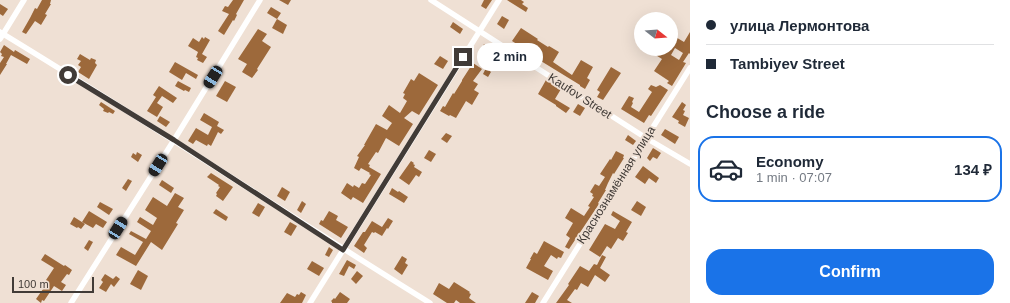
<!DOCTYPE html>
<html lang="en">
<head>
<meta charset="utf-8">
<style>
  :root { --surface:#fff; --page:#f2f2f3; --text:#1f2937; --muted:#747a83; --line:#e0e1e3; --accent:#1a73e8 }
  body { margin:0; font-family:Helvetica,sans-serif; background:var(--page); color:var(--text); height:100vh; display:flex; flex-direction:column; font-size:15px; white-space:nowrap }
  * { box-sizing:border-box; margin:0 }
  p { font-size:13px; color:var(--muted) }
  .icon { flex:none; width:22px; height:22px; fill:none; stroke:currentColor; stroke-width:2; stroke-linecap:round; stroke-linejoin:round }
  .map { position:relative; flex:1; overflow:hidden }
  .details { display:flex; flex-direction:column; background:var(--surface); width:320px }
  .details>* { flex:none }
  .top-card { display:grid; align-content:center; height:88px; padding:0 16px; background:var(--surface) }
  .needle { width:26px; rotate:107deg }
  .buttons { position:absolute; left:634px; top:12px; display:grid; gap:8px }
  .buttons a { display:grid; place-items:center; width:44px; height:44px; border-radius:50%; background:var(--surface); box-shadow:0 4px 16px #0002; font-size:20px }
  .scale { position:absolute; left:12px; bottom:10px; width:82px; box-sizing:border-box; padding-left:4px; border:2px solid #413b37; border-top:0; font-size:11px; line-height:14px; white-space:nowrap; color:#413b37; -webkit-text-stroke:3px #efe0d4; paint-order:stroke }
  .end { position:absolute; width:18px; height:18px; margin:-9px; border:5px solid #413b37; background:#fff; box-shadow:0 0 0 2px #fff }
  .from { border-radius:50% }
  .bubble { position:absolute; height:28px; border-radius:14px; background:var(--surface); box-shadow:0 4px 16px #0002; font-size:13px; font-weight:700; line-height:28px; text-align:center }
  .car { position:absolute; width:12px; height:24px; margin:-12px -6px; border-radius:5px; box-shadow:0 0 3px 1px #0007; background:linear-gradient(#222 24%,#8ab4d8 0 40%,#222 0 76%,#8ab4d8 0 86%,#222 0) }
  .top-card b { display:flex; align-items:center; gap:14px; height:38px; font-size:15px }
  .top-card b+b { border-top:1px solid var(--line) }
  .top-card i { width:10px; height:10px; background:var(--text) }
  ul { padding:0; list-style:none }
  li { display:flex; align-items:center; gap:12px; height:66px; margin:0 8px 6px; padding:0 8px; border:2px solid var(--line); border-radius:16px }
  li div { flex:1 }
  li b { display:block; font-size:15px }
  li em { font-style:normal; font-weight:700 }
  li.current { border-color:var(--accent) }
  li>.icon { width:36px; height:36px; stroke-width:1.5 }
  h2 { padding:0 16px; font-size:18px; line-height:48px }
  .action { display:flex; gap:8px; margin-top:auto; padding:8px 16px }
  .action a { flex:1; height:46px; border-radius:16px; background:var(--accent); color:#fff; font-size:16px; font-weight:700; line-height:46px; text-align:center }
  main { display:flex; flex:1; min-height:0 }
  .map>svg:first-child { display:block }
  .building { fill:#9d693b; fill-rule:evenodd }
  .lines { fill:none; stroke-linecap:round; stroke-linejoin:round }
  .street { stroke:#fff; stroke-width:5.5 }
  .route { stroke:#413b37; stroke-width:5 }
  .labels { text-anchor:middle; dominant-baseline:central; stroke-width:4; stroke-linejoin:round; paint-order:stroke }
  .street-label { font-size:12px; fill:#413b37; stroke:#efe0d4 }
</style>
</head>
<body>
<main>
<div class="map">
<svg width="690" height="303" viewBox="0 0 690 303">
  <rect width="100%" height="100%" fill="#efe0d4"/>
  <!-- building -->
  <g class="building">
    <path d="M42,0H51L50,4H51L45,14L47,15L41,25L35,21L26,34L22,32L30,18L35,8L37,9Z"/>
    <path d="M233,0H244L236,14L237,15L234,21L233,20L224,35L218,31L229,14L222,11L225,6L228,7Z"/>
    <path d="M279,0H291L288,5Z"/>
    <path d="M484,0H492L486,9L481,6Z"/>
    <path d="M507,0H521L524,2L522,4L528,8L526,12Z"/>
    <path d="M0,4L8,9L3,16L0,14Z"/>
    <path d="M271,7L281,13L277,19L267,13Z"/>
    <path d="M502,16L509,20L504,29L497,24Z"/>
    <path d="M277,19L287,25L283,34L272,28Z"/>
    <path d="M453,22L463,29L460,34L450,27Z"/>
    <path d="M521,28L538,39L537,40L548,47L549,46L559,52L553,62L572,75L581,60L593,67L587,78L590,80L585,89L580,86V85L536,58L535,59L529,55L531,53L512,41Z"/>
    <path d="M258,29L267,34L262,41L271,47L257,69L258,70L252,78L242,72L247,64L238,59Z"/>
    <path d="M690,32V54L689,53L683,62L686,63L672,86L667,83L669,81L654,71L662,59L654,54L657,49H671V41L674,36L684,42ZM675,48L683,53L679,60L671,55Z"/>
    <path d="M202,37L204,39L205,37L210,40L202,54L207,57L203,63L197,60L198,58L196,57L198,52L188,46L193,38L199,42Z"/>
    <path d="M484,44L490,49L488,53L482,48Z"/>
    <path d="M4,45L14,52L15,50L30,59L27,64L11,55L6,64H7L0,75V63L4,57L1,56L2,54L0,52Z"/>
    <path d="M80,54L90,60L91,58L96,60L95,63L97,65L89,79L78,72L81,67L78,65L81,61L77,59Z"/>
    <path d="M440,56L448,61L443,69L434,64Z"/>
    <path d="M175,62L198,75L196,79L186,73L182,80L169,72Z"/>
    <path d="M473,63L482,69L473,81L478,84L474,90L479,93L472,105L466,101L456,118L450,115L449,116L440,111L443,106L445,107L453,93L454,94L462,81V80Z"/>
    <path d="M611,67L621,73L603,100L597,97L600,92L597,90Z"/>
    <path d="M486,68L491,72L488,77L483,74Z"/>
    <path d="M419,73L438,85L419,115L412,111L404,118L413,124L399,146L386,138L378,153L376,152L368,164L370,165L369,167L381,174L363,203L353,197L351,200L341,193L347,183L353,187L354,185L359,188L362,183L365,184L371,175L369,174L370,173L361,168L359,171L354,168L359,157L357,156L365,145H364L376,124L387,130L392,123L382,116L389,105L400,113L407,101L403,98L405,94L403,93L411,79L414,81Z"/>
    <path d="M546,80L561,89L555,99L570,108L566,113L556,106V105L538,94Z"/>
    <path d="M178,81L191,88L189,92L185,90L184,91L175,86Z"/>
    <path d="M225,81L236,87L227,102L216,96Z"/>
    <path d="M651,85L656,87L660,85L668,90L651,116L649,115L644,123L621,109L629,96L634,98L632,102L633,103L631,107L639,112L652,92L648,89Z"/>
    <path d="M159,86L177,98L173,103L162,96L157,103L163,107L157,117L147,111L156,97L153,95Z"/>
    <path d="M101,102L115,111L113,114L109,112L108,113L103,111L104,109L99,105Z"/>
    <path d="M682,102L686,105L683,110L685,111L683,115L689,118L685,127L678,123L679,121L672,117Z"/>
    <path d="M578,104L585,108L580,116L573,112Z"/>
    <path d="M204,113L219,122L217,126L224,130L221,134L218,132L211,146L208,144L207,146L196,140L193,144L188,141L196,128L208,135L212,127L200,120Z"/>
    <path d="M160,116L170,122L166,127L157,121Z"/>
    <path d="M665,129L679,137L675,144L661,135Z"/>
    <path d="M446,133L452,136L447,143L441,139Z"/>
    <path d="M628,135L636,141L633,145L625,140Z"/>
    <path d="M653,148L661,153L657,159L653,157L650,161L647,158Z"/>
    <path d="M429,150L436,154L431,162L424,158Z"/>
    <path d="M616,151L624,155L623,158H624L614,174L613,173L608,183L605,190H606L598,203L599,204L569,249L565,247L570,238L566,235L573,223L565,218L571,208L584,216L590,207L588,206L594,197L592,196L593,194L590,192L595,184L599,186L605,177L600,174L610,159L611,160Z"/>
    <path d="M137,152L142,155L138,162L131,157L133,153L136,155Z"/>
    <path d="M411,161L414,163L413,164L415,165L414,167L422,172L419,177L416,175L409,185L399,178Z"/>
    <path d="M643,166L659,178L656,183L649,178L645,184L635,177Z"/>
    <path d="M211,173L233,187L223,201L216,196L217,194L216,193L220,187L218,186L219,185L207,177Z"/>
    <path d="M128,179L132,181L126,191L122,188Z"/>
    <path d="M162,180L174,188L171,193L159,185Z"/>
    <path d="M282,187L290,192L285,201L277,196Z"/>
    <path d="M392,188L398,192L399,191L408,197L404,203L389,194Z"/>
    <path d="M175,193L184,198L178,207L184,210L176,223L178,224L162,250L151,242L136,266L116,255L121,247L135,255L143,242L129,234L131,231L146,239L151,231L137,222L140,217L153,225L157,218L145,210L153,197L167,206Z"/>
    <path d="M302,201L306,204L301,213L297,210Z"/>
    <path d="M637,201L646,207L641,216L631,210Z"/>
    <path d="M100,202L113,209L109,215L97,207Z"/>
    <path d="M258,203L265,207L259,217L252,213Z"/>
    <path d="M216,209L228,217L226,221L213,213Z"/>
    <path d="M89,211L107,222L103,228L96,224L93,228L82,222Z"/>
    <path d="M329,211L338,216L336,220L348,227L341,238L319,224L321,220L323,221Z"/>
    <path d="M613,211L632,222L626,232L628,233L623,241L618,238L611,249L607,246L600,257L589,250L605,224L615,229L620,221L611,215Z"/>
    <path d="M74,217L85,224L81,229L78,227L77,228L70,224Z"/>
    <path d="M388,218L393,221L388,229L387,228L382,236L375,232L374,233L372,232L364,245L367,248L364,253L354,246L363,232H365L372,221L382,227Z"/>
    <path d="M290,222L297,226L291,236L284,232Z"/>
    <path d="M89,240L93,242L88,251L84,248Z"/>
    <path d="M544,241L564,252L561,258L558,257L557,259L551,255L544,266L553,271L548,280L526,268L531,259H530L534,252L537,254Z"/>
    <path d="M329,247L333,250L329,257L325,255Z"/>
    <path d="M45,254L64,266L65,265L72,270L69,275L67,274L61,282L66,285L62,291L54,286L44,301L42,300L41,303L36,299L48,282L46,280L54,268L41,260Z"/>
    <path d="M602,255L606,257L600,268L610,275L605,282L595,275L588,287L581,283L577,290L575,289L567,300L572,303H556L569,285L568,284L580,266L589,271L594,264L597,265Z"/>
    <path d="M402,256L407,259L405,263L408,265L402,275L394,269Z"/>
    <path d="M347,260L356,265L354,269L349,266L344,276L339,274Z"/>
    <path d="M312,261L324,268L319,276L307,269Z"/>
    <path d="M138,270L148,276L141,290L130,284Z"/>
    <path d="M357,271L363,276L356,284L351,279Z"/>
    <path d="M105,274L113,279L116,276L120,279L114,287L111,284L106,292L99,288L103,282L101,280Z"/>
    <path d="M454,282L470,292L469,293L471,294L469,298L476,303H460L456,300L454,303H447L433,294L439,283L449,289Z"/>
    <path d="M301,292L306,295L302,303H280L287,293L295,297L297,294L299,295Z"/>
    <path d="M340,292L350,299L347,303H332V302L331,301L334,298L335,299Z"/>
    <path d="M532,292L539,296L535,303H525Z"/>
  </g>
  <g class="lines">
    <!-- street -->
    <g class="street">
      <path d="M431,0L646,138L690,164"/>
      <path d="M0,32C145,120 286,214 430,303"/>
      <path d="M0,39L24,0"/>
      <path d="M71,303L174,140L260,0"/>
      <path d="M310,303L499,0"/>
      <path d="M543,303L690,68"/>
    </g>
  </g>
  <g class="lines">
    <!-- route -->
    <path class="route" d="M68,75L174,140L343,250L463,57"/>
  </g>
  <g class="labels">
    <!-- street labels -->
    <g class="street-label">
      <text transform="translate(580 96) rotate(33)">Kaufov Street</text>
      <text transform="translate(616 185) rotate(-58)">Краснознамённая улица</text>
    </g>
  </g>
</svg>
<div class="buttons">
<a><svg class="needle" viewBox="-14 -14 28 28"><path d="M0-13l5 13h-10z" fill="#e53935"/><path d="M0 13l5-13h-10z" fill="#747a83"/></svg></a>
</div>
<div class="scale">100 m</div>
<i class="end from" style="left:68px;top:75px"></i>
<i class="end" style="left:463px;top:57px"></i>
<div class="bubble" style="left:477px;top:43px;width:66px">2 min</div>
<i class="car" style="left:213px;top:77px;rotate:212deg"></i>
<i class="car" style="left:158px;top:165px;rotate:212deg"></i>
<i class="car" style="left:118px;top:228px;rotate:32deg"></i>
</div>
<section class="details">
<div class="top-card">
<b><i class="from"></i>улица Лермонтова</b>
<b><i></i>Tambiyev Street</b>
</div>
<h2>Choose a ride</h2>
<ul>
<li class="current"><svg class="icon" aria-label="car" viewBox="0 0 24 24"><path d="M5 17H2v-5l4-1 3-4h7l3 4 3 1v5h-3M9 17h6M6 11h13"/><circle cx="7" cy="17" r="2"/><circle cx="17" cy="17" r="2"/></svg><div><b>Economy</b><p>1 min · 07:07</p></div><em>134 ₽</em></li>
</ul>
<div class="action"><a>Confirm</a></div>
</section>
</main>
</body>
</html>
